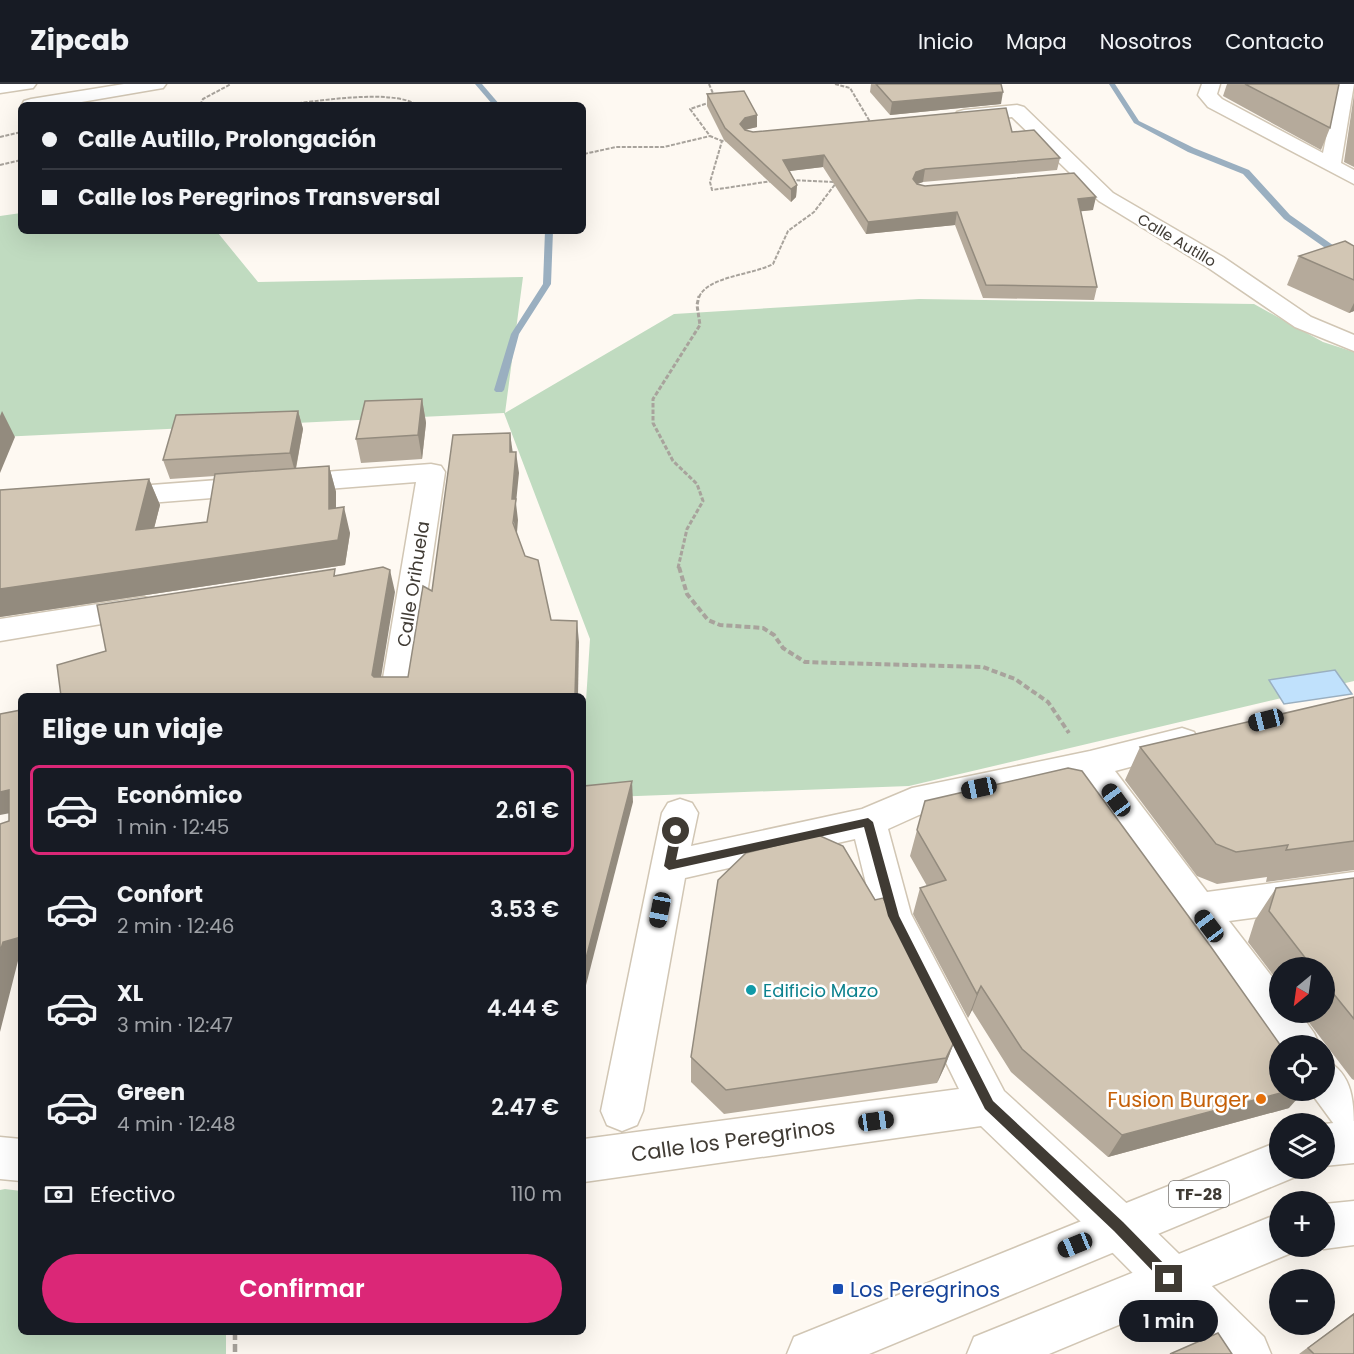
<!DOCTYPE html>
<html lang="es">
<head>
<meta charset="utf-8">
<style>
  :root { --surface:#171b24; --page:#20242c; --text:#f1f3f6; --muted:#9ea1a6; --line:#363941; --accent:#db2777 }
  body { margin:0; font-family:Poppins,sans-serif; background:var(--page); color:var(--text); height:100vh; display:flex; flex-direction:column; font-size:22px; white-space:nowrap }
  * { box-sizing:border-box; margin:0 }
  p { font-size:20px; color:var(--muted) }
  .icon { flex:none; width:33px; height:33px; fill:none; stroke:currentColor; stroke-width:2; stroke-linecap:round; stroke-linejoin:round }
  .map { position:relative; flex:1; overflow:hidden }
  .sheet { position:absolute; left:18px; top:609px; width:568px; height:642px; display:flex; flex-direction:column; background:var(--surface); border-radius:9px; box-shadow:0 6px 24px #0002 }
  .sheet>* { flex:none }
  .hud { position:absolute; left:18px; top:18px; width:568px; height:132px; border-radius:9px; box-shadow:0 6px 24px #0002; display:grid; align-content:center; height:132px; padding:0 24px; background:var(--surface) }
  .needle { width:39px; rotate:209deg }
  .fabs { position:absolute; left:1269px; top:873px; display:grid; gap:12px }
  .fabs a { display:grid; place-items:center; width:66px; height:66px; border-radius:50%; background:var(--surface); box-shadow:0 6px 24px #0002; font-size:30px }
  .end { position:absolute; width:27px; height:27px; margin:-14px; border:8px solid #403b34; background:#fff; box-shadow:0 0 0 3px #fff }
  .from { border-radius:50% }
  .bubble { position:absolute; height:42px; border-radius:21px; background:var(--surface); box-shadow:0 6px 24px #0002; font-size:20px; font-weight:600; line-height:42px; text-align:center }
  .car { position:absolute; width:18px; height:36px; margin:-18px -9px; border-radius:8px; box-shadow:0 0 4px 2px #0007; background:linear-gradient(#222 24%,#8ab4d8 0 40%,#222 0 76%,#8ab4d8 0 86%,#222 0) }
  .hud b { display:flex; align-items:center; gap:21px; height:57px; font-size:22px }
  .hud b+b { border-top:2px solid var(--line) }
  .hud i { width:15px; height:15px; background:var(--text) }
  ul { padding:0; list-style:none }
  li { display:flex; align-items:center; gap:18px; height:90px; margin:0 12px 9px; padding:0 12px; border:3px solid transparent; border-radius:9px }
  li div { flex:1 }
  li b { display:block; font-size:22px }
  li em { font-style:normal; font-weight:600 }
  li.on { border-color:var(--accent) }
  li>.icon { width:54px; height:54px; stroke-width:1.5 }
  h2 { padding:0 24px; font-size:27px; line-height:72px }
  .pay { display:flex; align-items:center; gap:15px; height:66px; padding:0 24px; font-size:22px }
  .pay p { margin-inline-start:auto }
  .button { display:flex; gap:12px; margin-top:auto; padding:12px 24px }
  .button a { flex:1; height:69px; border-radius:36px; background:var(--accent); color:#fff; font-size:24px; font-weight:600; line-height:69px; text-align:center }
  header { display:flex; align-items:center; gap:36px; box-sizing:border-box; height:84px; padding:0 30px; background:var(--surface); border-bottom:2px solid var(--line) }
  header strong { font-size:28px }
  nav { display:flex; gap:33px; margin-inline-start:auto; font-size:21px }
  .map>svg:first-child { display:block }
  .green { fill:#c0dbc0 }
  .water { fill:#c0e1fc; stroke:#9aafc0; stroke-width:1.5 }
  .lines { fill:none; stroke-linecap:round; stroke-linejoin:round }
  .stream { fill:#9aafc0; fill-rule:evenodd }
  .minor-casing { stroke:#d1c6b4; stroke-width:3 }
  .major-casing { stroke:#d1c6b4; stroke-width:3 }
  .path-far3 { stroke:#a8a39c; stroke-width:2; stroke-dasharray:4 1.5; stroke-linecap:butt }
  .path-far2 { stroke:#a8a39c; stroke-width:3; stroke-dasharray:4.5 2; stroke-linecap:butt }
  .path-far1 { stroke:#a8a39c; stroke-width:4; stroke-dasharray:6 3; stroke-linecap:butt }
  .path { stroke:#a8a39c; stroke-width:4.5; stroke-dasharray:8 4; stroke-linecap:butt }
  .minor { fill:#fff; fill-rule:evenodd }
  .major { fill:#fff; fill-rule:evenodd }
  .wall { fill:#b5aa9b }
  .shaded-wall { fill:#938b7e }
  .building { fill:#d2c6b4; stroke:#938b7e; stroke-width:1.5 }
  .route { fill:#403b34 }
  .culture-dot { fill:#0f9aa8; stroke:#fff; stroke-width:2 }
  .food-dot { fill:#e8710a; stroke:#fff; stroke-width:2 }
  .transit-dot { fill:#1a4fb4; stroke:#fff; stroke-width:2 }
  .labels { text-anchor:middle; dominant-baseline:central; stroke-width:5; stroke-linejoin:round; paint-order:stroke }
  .far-street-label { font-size:15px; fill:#403b34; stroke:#fff }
  .shield { fill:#fff; stroke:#797671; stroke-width:1.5 }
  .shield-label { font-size:16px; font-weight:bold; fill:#403b34 }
  .street-label { font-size:18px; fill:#403b34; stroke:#fff }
  .culture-label { font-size:18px; fill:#0d838f; stroke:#fff; text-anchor:start }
  .near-food-label { font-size:21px; fill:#c56008; stroke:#fff; text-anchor:end }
  .near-street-label { font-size:21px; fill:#403b34; stroke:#fff }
  .near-transit-label { font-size:21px; fill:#164399; stroke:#fff; text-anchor:start }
</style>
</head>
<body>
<header>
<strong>Zipcab</strong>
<nav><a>Inicio</a><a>Mapa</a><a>Nosotros</a><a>Contacto</a></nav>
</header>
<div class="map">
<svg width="1354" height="1270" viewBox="0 0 1354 1270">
  <rect width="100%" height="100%" fill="#fef9f2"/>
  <!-- green -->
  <g class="green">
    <path d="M21,129V147H212L218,149L258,198L523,193L505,329L674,230L919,215L1254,220L1323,258L1354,268V597L909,702L584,714V648L590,555L504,329L0,353V132Z"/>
    <path d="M5,1105L21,1107V1248H226V1270H0V1106Z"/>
  </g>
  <!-- water -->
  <path class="water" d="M1335,586L1352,610L1284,620L1269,596Z"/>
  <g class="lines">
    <!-- stream -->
    <g class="stream">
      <path d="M475,0H482L500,21H493Z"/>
      <path d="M1109,0H1115L1139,37L1194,64L1249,86L1290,131L1337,164L1354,172V177L1331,168L1284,135L1243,90L1188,68L1134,39Z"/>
      <path d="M545,147H553L551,200L519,250L504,306L502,308H496L494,306L511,250L543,200Z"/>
    </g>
    <defs>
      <g id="minor">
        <path d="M0,0H36L33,4L0,9Z"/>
        <path d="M124,0H166L163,4L157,5L64,21H22L24,17L31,15Z"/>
        <path d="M1202,0H1220L1217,10L1222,15L1323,69L1337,0H1354L1341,79L1354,86V100L1208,23L1198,11Z"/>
        <path d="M1017,21L1024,23L1113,109L1223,173L1311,233L1354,251V267L1295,243L1207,183L1099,117L1012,33L964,38L957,36L955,32L957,28L964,26Z"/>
        <path d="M431,380L441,382L445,388L412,612H380L416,398L111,422L101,419L97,413L101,407L111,404Z"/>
        <path d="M144,513L155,517L159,524L155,531L0,557V535Z"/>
        <path d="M1182,644L1194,648L1199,657L1194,666L1115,687L1207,808L1354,788V820L1229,837L1280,903V928H1299L1314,949L1320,962H1280V967L1082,695L919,731L888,745L911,830L1004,1007L1135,1127L1264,1253L1271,1270H1213L1103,1159L981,1042L584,1098V1055L959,1005L874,832L855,755L685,794L643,1027L637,1041L622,1047L607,1041L601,1027L651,782L662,729L668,719L680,715L692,719L698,729L691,762L862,725L912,704L1090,667Z"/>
        <path d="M1324,975C1354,990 1354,1018 1354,1053L1339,1047L1309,1006H1324Z"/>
        <path d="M0,1053L21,1055V1097L0,1095Z"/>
      </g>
      <g id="major">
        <path d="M1354,1037V1079L1324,1082V1040Z"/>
        <path d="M1280,1057V1084H1299L1295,1093L869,1270H787L794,1253Z"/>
        <path d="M1354,1117V1161L1324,1165L1317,1162H1324V1120Z"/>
        <path d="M1280,1129V1162H1298L1296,1167L1049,1270H967L974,1253Z"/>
      </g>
    </defs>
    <!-- minor casing -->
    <use href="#minor" class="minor-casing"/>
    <!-- major casing -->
    <use href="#major" class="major-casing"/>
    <!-- path-far3 -->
    <g class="path-far3">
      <path d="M709,0L715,14"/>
      <path d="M835,0L850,4L872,41"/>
      <path d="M711,18L690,25L710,52L722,57"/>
      <path d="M200,21L203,15L231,0"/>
      <path d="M282,21C314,18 391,4 417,21"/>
      <path d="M0,53L21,48"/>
      <path d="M729,56L722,57L710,98L712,106L772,97"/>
      <path d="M584,70L616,63H664L710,52"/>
      <path d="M0,81L21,76"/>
      <path d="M791,96L835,98"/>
      <path d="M699,213C708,192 753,191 773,180L788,147L814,128L836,99"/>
    </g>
    <!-- path-far2 -->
    <path class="path-far2" d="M678,484L687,445L703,417L697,400L673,377L653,339V315L700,241L697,221L699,212"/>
    <!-- path-far1 -->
    <path class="path-far1" d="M679,483L687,510L708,536L720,541L763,544L774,551L783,564L805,578L983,583L1015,595L1048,618L1069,649"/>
    <!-- path -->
    <path class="path" d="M235,1248V1270"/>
    <!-- minor -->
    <use href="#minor" class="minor"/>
    <!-- major -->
    <use href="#major" class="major"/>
  </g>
  <!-- wall -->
  <g class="wall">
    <path d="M871,0H1001V20L890,31L870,8Z"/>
    <path d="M1227,0H1339L1330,44L1321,66L1223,12Z"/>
    <path d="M707,10L757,43L745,46L753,48H1012L1060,74L1057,86L923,98L917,100L925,102L1093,126L1080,127L1097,203L1094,216L983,214L955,141L866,150L823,83L789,87L797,101L796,113L791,118L724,56L707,22Z"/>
    <path d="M1354,10V83L1344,78Z"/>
    <path d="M1354,162V227L1349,229L1287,201L1299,172Z"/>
    <path d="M422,315L426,339L422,375L361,379L356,355Z"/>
    <path d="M298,327L303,345L296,385L329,382L336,408V424L350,449L345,481L0,533V406L149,395L160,421L154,444L207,438L215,392L170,395L163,376Z"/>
    <path d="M1354,613V786L1266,798L1267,793L1217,800L1197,792L1125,696L1140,663Z"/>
    <path d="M917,746L1289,1024L1108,1073L1011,988L972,926L968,934L913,830L920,804L927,802L910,772Z"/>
    <path d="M1354,794V996L1352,995L1301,928H1324V884H1280V900L1248,858L1255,836L1276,804Z"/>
    <path d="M955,956L945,982L937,999L724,1030L691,998V973Z"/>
    <path d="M1354,1229V1270H1299Z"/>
  </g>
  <!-- shaded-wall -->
  <g class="shaded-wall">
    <path d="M1003,8L1001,20L890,31L892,18Z"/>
    <path d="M757,31V43L744,46L740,40L745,34Z"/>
    <path d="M824,71L823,83L782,88L783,76Z"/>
    <path d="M925,85L923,98L914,101L913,95L916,88Z"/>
    <path d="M797,101L796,113L791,118V105Z"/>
    <path d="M1096,113L1093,126L1075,128L1078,115Z"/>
    <path d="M957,128L955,141L866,150L868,138Z"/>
    <path d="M1354,219V227L1349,229Z"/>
    <path d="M422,315L426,339L422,375L418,351Z"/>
    <path d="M2,327L15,353L0,389V332Z"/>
    <path d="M298,327L303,345L295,388L290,369Z"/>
    <path d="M510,349L513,370L510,368Z"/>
    <path d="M516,368L519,389L516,419L518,436L516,461L512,415Z"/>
    <path d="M329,382L336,408V451L329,425Z"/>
    <path d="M149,395L160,421L147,472L136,446Z"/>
    <path d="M344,423L350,449L345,481L0,533V505Z"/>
    <path d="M390,486L395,508L378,612L372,591Z"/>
    <path d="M577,537L579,558L578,612H575Z"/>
    <path d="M632,697L633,718L584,909V882Z"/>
    <path d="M9,706L21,727L0,731V708Z"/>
    <path d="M21,853V876L18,877L0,948V868L3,858Z"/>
    <path d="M981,902L972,926L968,934L977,910Z"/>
    <path d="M955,956L945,982L937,999L946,974Z"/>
    <path d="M1292,1006H1305L1289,1024L1108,1073L1122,1051Z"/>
  </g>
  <!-- building -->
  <g class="building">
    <path d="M876,0H1001L1003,8L892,18Z"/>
    <path d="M1245,0H1339L1330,44Z"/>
    <path d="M744,7L757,31L745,34L740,40L745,46L753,48L1006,24L1012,48L1034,46L1060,74L925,85L916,88L913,95L917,100L925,102L1074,89L1096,113L1078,115L1097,203L986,201L957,128L868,138L824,71L783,76L797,101L791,105L725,44L707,10Z"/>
    <path d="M1345,157L1354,162V196L1299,172Z"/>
    <path d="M422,315L418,351L356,355L365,317Z"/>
    <path d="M298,327L290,369L163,376L176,331Z"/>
    <path d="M510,349V368H516L512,415H516L513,439L525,472L538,476L551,536L577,537L575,612H61L57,581L106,567L97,521L335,485L334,492L383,483L390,486L372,591L374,593H408L423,502L432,507L453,351Z"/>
    <path d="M329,382V425L344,423L338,456L0,505V406L149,395L136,446L207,438L215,390Z"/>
    <path d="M1354,613V757L1286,766L1288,761L1236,768L1216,760L1140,663Z"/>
    <path d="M21,626V853L3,858L0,868V740L9,737V706L0,708V630Z"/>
    <path d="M1068,684L1082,687L1211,863L1281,962H1280V1006H1292L1122,1051L1022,965L981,902L977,910L920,804L946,796L917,746L925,717Z"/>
    <path d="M632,697L584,882V702Z"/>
    <path d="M818,751L843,762L875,816L883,814L955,956L946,974L726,1006L691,973L718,796L746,769Z"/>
    <path d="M1354,794V935L1324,898V884H1313L1269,827L1276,804Z"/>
    <path d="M1354,1230V1270H1314L1308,1264Z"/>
    <path d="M1218,1249L1232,1270H1170Z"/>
  </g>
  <!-- route -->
  <path class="route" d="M868,734L873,738L899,832L993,1017L1123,1138L1174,1190L1176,1195L1174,1200L1169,1202L1165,1200L1114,1147L985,1025L888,832L864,743L669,786L664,782L671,747L676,742L682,747L676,776Z"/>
  <!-- markers -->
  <circle class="culture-dot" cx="751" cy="906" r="6"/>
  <circle class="food-dot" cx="1261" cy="1015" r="6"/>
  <rect class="transit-dot" x="832" y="1199" width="12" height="12" rx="3"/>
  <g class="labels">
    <!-- far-street labels -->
    <g class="far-street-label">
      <text transform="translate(1177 156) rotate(31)">Calle Autillo</text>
    </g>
    <!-- shield labels -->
    <rect class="shield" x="1169" y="1097" width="60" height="26" rx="4.5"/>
    <g class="shield-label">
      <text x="1199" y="1110">TF-28</text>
    </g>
    <!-- street labels -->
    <g class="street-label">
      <text transform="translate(413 500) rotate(-81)">Calle Orihuela</text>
    </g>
    <!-- culture labels -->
    <g class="culture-label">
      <text x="763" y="906">Edificio Mazo</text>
    </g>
    <!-- near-food labels -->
    <g class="near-food-label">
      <text x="1249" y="1015">Fusion Burger</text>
    </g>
    <!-- near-street labels -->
    <g class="near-street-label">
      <text transform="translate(733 1056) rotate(-8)">Calle los Peregrinos</text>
    </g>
    <!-- near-transit labels -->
    <g class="near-transit-label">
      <text x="850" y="1205">Los Peregrinos</text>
    </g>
  </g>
</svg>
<div class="fabs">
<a><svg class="needle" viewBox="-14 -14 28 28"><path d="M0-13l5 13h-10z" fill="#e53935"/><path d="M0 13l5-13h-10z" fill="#9ea1a6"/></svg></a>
<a><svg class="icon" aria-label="locate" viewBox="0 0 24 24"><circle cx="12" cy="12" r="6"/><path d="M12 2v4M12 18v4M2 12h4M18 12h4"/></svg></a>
<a><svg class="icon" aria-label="layers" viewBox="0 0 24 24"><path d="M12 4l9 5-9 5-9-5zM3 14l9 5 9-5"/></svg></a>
<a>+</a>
<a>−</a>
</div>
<i class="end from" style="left:676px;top:747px"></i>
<i class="end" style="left:1169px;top:1195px"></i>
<div class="bubble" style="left:1119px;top:1216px;width:99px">1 min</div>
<i class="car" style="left:1266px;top:636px;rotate:256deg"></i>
<i class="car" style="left:979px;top:704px;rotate:258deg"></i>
<i class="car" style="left:1116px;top:716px;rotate:324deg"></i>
<i class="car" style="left:660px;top:826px;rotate:191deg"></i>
<i class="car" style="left:1209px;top:842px;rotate:323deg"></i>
<i class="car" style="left:876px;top:1037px;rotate:82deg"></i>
<i class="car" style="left:1075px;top:1161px;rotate:248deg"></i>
<div class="hud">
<b><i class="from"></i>Calle Autillo, Prolongación</b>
<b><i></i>Calle los Peregrinos Transversal</b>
</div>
<section class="sheet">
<h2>Elige un viaje</h2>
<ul>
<li class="on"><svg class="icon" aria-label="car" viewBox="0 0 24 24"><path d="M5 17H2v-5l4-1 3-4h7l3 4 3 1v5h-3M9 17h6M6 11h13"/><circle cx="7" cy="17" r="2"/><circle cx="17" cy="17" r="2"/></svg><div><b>Económico</b><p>1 min · 12:45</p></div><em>2.61 €</em></li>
<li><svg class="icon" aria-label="car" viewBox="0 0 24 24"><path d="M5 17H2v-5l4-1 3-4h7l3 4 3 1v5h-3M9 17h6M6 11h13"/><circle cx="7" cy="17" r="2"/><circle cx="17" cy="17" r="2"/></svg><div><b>Confort</b><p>2 min · 12:46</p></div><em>3.53 €</em></li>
<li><svg class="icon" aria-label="car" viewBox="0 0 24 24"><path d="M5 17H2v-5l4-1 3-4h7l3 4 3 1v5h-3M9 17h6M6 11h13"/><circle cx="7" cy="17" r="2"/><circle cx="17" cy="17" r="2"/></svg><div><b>XL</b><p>3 min · 12:47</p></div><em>4.44 €</em></li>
<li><svg class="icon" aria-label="car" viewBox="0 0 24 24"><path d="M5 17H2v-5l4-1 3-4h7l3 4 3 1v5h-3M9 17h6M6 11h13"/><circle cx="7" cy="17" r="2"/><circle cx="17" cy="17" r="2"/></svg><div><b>Green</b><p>4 min · 12:48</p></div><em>2.47 €</em></li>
</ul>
<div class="pay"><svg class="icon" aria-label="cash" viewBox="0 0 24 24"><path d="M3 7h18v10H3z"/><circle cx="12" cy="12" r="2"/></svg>Efectivo<p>110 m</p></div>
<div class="button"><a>Confirmar</a></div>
</section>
</div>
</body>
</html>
